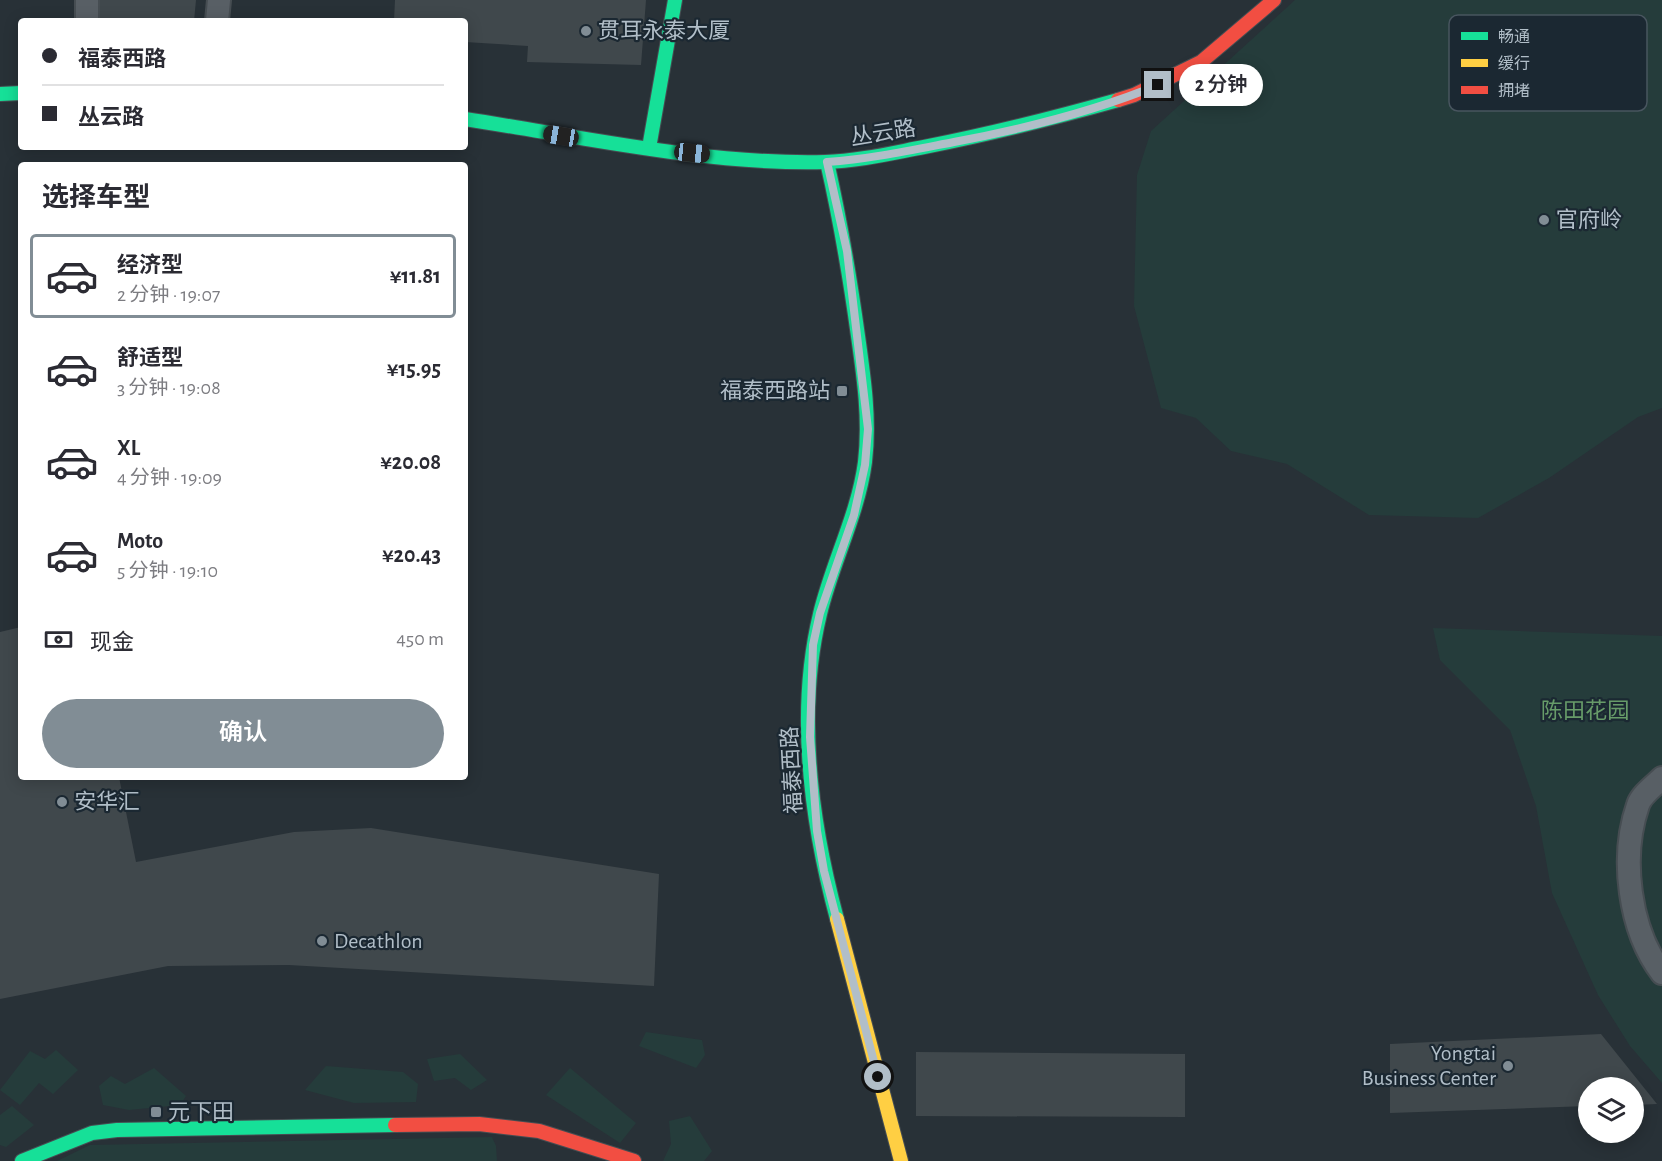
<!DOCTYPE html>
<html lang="zh">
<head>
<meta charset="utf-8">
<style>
  :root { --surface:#fff; --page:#f7f7f7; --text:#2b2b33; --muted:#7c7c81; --line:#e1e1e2; --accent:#818d95 }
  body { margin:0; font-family:"Alegreya Sans","Noto Sans SC",sans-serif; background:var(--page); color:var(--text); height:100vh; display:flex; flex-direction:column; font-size:22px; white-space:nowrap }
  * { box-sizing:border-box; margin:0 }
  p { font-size:20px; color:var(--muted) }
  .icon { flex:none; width:33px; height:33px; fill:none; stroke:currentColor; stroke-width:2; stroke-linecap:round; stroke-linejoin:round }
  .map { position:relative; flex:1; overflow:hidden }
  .drawer { position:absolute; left:18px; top:162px; width:450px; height:618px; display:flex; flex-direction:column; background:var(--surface); border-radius:6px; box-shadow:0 3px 15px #0003 }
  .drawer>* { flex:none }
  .banner { position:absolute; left:18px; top:18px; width:450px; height:132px; border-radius:6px; box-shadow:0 3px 15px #0003; display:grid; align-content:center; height:132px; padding:0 24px; background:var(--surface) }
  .fabs { position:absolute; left:1578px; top:1077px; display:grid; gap:12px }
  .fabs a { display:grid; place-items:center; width:66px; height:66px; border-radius:50%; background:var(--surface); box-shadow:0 3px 15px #0003; font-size:30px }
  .end { position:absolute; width:27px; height:27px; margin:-14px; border:8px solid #b1bec8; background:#111; box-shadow:0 0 0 3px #111 }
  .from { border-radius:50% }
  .bubble { position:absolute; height:42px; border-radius:21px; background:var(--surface); box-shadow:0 3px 15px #0003; font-size:20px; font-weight:600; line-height:42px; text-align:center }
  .car { position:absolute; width:18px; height:36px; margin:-18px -9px; border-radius:8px; box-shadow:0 0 4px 2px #0007; background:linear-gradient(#222 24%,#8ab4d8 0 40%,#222 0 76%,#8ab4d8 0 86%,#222 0) }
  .banner b { display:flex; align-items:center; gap:21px; height:57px; font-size:22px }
  .banner b+b { border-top:2px solid var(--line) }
  .banner i { width:15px; height:15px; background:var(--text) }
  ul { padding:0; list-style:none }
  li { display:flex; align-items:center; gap:18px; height:84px; margin:0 12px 9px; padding:0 12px; border:3px solid transparent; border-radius:6px }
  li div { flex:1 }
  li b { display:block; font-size:22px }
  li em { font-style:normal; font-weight:600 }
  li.selected { border-color:var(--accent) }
  li>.icon { width:54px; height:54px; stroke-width:1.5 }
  h2 { padding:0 24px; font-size:27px; line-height:72px }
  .pay { display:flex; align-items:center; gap:15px; height:66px; padding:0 24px; font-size:22px }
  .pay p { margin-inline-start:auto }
  .button { display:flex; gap:12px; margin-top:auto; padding:12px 24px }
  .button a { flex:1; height:69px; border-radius:36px; background:var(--accent); color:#fff; font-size:24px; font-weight:600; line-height:69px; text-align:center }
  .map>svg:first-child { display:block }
  .green { fill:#253c3b }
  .building { fill:#40484c }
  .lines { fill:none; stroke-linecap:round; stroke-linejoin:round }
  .street-casing { stroke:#464d52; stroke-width:26 }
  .fast-casing { stroke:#464d52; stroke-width:16 }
  .slow-casing { stroke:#464d52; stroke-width:16 }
  .jam-casing { stroke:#464d52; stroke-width:16 }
  .street { stroke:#585f65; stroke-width:22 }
  .fast { stroke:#16e098; stroke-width:14 }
  .slow { stroke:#ffcf43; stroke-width:14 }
  .jam { stroke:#f24e42; stroke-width:14 }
  .route { stroke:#b1bec8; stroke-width:8 }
  .poi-dot { fill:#818d95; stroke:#1b2832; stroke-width:2 }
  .labels { text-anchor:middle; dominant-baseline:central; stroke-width:4.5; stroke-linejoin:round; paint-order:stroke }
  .poi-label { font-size:22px; fill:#b1bec8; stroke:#1b2832; text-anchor:start }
  .street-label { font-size:22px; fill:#b1bec8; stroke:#1b2832 }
  .park-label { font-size:22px; fill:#679b69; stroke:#1b2832 }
  .key { fill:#1b2832; stroke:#48555f; stroke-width:1.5 }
  .key-label { font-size:16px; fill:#b1bec8 }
</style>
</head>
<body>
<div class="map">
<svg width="1662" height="1161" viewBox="0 0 1662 1161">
  <rect width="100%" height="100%" fill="#283137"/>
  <!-- green -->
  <g class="green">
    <path d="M1295,0H1662V408L1638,417L1549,478L1478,518L1369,515L1287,464L1231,451L1196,418L1161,408L1134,306L1137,175L1151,131Z"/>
    <path d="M1433,628L1662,636V1083L1630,1046L1598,995L1552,893L1536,806L1510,730L1440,660Z"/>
    <path d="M646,1032L702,1040L705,1055L696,1068L639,1046Z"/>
    <path d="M56,1050L78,1070L53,1094L39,1083L20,1105L0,1090L30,1051L45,1059Z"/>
    <path d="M460,1054L487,1080L471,1090L455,1078L434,1081L427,1059Z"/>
    <path d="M326,1066L403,1072L418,1084L416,1102L354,1103L305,1090Z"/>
    <path d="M154,1068L186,1096L180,1105L129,1110L103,1105L99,1086L111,1076L125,1084Z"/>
    <path d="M570,1068L636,1123L620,1143L546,1095Z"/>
    <path d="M12,1106L34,1125L6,1147L0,1145V1115Z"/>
    <path d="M690,1116L712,1151L704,1161H663L671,1144L669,1121Z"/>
    <path d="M492,1137L496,1146L497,1161H57L90,1145Z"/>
  </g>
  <!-- building -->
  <g class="building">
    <path d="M100,0H196L194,21H100Z"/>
    <path d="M395,0H646L641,65L527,62L528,46L465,42V21H394Z"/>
    <path d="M21,627V777H119L136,862L294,832L371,828L659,874L654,986L289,965L168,966L0,999V632Z"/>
    <path d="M1601,1034L1657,1104L1634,1105V1088H1588V1106L1390,1113V1044Z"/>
    <path d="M916,1052L1185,1054V1117L916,1116Z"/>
  </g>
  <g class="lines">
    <defs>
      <g id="street">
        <path d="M87,0V21"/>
        <path d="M217,21L219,0"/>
        <path d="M1662,778C1655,785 1641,795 1638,805C1620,857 1629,930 1662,973"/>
      </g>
      <g id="fast">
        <path d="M0,94L21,93"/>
        <path d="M465,119C582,137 707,165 825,162C859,161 892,153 924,147C990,134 1054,118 1118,100"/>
        <path d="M649,148L675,0"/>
        <path d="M827,162C840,219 850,278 858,336C864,378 870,420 865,462C858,515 832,563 820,614C796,713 811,822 837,919"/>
        <path d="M22,1161L92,1133L117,1130L395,1125"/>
      </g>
      <path id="slow" d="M837,919L901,1161"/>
      <g id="jam">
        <path d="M1118,100L1134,95L1201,62L1274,0"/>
        <path d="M395,1125L479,1124L539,1131L634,1161"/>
      </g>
    </defs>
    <!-- street casing -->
    <use href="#street" class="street-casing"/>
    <!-- fast casing -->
    <use href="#fast" class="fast-casing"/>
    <!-- slow casing -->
    <use href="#slow" class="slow-casing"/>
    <!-- jam casing -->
    <use href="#jam" class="jam-casing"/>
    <!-- street -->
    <use href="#street" class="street"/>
    <!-- fast -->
    <use href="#fast" class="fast"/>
    <!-- slow -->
    <use href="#slow" class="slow"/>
    <!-- jam -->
    <use href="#jam" class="jam"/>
  </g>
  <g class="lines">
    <!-- route -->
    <path class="route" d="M878,1077L824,871L817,831L810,737L813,645L820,613L854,515L865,465L868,429L847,251L827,162C870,159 912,150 954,142C1023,129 1093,112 1158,85"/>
  </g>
  <!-- markers -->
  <g class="poi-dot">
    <circle cx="586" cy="31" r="6"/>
    <circle cx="1544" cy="220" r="6"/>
    <rect x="836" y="385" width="12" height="12" rx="3"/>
    <circle cx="62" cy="802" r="6"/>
    <circle cx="322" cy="941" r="6"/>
    <circle cx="1508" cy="1066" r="6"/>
    <rect x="150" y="1106" width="12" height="12" rx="3"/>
  </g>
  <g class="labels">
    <!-- poi labels -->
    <g class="poi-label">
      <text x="598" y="31">贯耳永泰大厦</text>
      <text x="1556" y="220">官府岭</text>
      <text x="830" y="391" text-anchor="end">福泰西路站</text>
      <text x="74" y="802">安华汇</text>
      <text x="334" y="941">Decathlon</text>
      <text x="1496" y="1053" text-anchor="end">Yongtai<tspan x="1496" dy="25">Business Center</tspan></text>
      <text x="168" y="1112">元下田</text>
    </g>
    <!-- street labels -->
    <g class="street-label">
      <text transform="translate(883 133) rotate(-9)">丛云路</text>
      <text transform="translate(792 770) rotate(-93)">福泰西路</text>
    </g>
    <!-- park labels -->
    <g class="park-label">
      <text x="1585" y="711">陈田花园</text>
    </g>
  </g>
  <!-- legend -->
  <rect x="1449" y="15" width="198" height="96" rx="9" class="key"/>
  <rect x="1461" y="32" width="27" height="8" fill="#16e098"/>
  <rect x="1461" y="59" width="27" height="8" fill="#ffcf43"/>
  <rect x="1461" y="86" width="27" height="8" fill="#f24e42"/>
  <g class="key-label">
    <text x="1498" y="42">畅通</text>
    <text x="1498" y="69">缓行</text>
    <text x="1498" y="96">拥堵</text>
  </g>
</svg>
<div class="fabs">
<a><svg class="icon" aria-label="layers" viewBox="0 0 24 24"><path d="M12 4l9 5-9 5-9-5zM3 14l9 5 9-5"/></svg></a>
</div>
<i class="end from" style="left:878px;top:1077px"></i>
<i class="end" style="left:1158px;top:85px"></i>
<div class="bubble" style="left:1179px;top:64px;width:84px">2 分钟</div>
<i class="car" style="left:561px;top:136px;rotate:280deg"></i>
<i class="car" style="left:692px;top:153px;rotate:96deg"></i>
<div class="banner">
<b><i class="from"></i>福泰西路</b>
<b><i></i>丛云路</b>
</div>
<section class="drawer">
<h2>选择车型</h2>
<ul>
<li class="selected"><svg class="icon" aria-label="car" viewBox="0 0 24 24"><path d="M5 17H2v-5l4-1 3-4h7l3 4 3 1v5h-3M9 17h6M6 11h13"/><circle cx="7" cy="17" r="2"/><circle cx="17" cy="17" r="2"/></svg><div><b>经济型</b><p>2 分钟 · 19:07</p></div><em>¥11.81</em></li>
<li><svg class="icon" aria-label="car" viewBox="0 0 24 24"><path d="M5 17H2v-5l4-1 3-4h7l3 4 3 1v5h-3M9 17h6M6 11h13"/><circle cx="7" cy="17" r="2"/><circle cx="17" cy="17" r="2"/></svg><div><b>舒适型</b><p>3 分钟 · 19:08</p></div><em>¥15.95</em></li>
<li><svg class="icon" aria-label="car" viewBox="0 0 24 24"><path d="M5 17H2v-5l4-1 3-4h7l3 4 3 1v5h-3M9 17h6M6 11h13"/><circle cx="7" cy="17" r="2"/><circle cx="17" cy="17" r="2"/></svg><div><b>XL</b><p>4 分钟 · 19:09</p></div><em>¥20.08</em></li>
<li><svg class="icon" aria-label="car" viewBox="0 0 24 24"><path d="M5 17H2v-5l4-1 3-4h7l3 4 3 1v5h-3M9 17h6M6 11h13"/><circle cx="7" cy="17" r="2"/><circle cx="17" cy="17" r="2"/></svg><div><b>Moto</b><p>5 分钟 · 19:10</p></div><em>¥20.43</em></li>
</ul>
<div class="pay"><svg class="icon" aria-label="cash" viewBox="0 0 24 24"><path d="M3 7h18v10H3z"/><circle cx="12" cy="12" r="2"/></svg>现金<p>450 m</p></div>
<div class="button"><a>确认</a></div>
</section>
</div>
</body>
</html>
